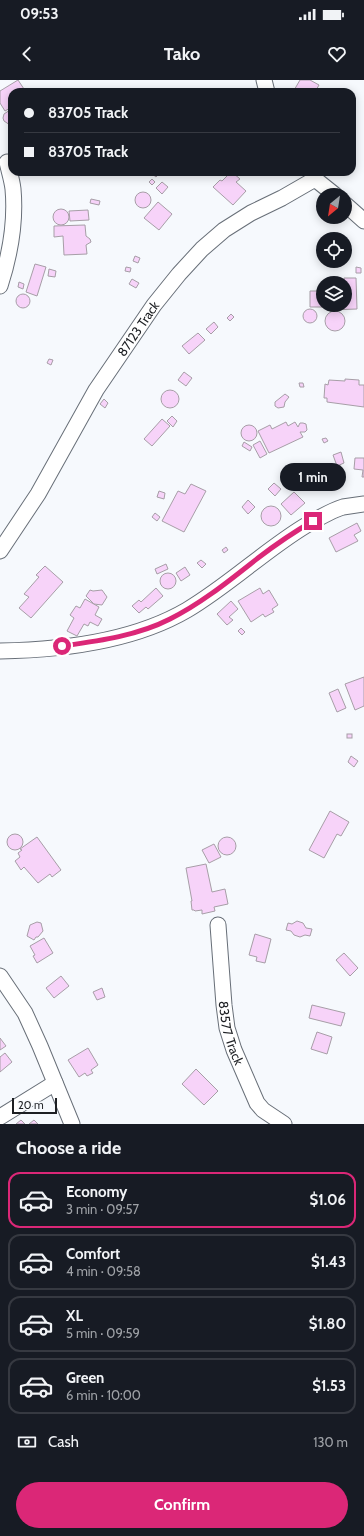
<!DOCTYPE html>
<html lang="en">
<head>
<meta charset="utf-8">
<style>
  :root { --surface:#171b24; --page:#242831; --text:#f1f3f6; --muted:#9ea1a6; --line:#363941; --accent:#db2777 }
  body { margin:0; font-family:Cabin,sans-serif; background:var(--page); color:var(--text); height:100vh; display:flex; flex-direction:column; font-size:15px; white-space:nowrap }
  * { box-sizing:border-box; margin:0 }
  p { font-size:13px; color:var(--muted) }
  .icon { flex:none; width:22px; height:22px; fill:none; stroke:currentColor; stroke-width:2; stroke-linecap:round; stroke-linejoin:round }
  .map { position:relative; height:1044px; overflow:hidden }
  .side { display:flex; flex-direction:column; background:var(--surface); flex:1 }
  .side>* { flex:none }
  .hud { position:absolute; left:8px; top:8px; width:348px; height:88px; border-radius:12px; box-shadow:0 2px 10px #0003; display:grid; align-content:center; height:88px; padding:0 16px; background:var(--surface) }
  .needle { width:26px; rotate:210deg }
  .buttons { position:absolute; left:316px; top:108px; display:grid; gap:8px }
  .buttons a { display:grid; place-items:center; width:36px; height:36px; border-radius:50%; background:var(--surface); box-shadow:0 2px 10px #0003; font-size:20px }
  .scale { position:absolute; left:12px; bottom:10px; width:45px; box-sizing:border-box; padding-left:4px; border:2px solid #1d1f23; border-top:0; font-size:11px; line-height:14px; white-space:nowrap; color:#1d1f23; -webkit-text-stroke:3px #f6f9fd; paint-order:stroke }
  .end { position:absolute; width:18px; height:18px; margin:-9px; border:5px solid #db2777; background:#fff; box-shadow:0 0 0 2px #fff }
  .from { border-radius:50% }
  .bubble { position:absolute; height:28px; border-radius:14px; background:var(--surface); box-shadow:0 2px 10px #0003; font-size:13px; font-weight:700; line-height:28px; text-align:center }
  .hud b { display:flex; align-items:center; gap:14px; height:38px; font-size:15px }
  .hud b+b { border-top:1px solid var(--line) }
  .hud i { width:10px; height:10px; background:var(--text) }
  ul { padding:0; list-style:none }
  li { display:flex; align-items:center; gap:12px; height:56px; margin:0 8px 6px; padding:0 8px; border:2px solid var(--line); border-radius:12px }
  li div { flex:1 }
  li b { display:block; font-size:15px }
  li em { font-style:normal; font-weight:700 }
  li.on { border-color:var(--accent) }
  li>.icon { width:36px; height:36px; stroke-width:1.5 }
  h2 { padding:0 16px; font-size:18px; line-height:48px }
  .pay { display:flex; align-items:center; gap:10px; height:44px; padding:0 16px; font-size:15px }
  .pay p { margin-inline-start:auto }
  .cta { display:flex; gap:8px; margin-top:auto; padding:8px 16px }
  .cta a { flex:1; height:46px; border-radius:24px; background:var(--accent); color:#fff; font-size:16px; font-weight:700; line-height:46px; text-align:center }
  .status { display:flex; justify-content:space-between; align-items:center; height:28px; padding:0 20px; background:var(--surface); direction:ltr }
  .status svg { height:11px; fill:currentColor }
  header { display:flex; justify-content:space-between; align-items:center; height:52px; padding:0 16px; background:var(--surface); font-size:18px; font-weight:700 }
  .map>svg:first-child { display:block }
  .building { fill:#f7d3f9; stroke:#a79ea7 }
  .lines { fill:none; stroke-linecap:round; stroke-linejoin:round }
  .street-casing { stroke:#686f78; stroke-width:17 }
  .street { stroke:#fff; stroke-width:15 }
  .route { stroke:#db2777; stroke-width:5 }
  .labels { text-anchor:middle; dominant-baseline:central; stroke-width:4; stroke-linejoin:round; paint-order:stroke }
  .street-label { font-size:13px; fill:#1d1f23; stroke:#f6f9fd }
</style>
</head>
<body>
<div class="status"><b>09:53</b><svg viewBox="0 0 49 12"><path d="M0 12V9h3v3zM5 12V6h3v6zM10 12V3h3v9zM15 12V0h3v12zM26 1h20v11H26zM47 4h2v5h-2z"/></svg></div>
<header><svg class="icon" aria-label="back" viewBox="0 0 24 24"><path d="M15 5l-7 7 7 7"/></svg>Tako<svg class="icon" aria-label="heart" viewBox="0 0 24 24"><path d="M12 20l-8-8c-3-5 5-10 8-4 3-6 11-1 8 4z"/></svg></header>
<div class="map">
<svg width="364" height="1044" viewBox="0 0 364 1044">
  <rect width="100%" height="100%" fill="#f6f9fd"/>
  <!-- building -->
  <g class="building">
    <path d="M18,0L26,12H12V27L5,31L0,23V11Z"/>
    <path d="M300,0H310L319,5L315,12H293Z"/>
    <path d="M10,30H12V45H10L4,41L3,38L4,34Z"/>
    <path d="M152,92H156L159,94L156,97L151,93Z"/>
    <path d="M231,92H232L240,99L236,102L246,111L233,125L213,107L220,100L222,101Z"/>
    <path d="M152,99L155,102L152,105L149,102Z"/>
    <path d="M162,102L168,107L162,114L156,108Z"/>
    <circle cx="143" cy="120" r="8"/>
    <path d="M91,119L100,121L99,125L90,123Z"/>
    <path d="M158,122L172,134L159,150L144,138Z"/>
    <circle cx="61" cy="137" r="8"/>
    <path d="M88,130L89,140L70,141L69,131Z"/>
    <path d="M85,145L86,156L90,159L91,162L86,165L87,174L64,175L63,156L54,157V146Z"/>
    <path d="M135,176L140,178L138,183L133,181Z"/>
    <path d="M35,184L46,187L37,216L26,212Z"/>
    <path d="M126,187L131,188L130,192L125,191Z"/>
    <path d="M356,187L361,188V193H356Z"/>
    <path d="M49,189L56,191L55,197L48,196Z"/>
    <path d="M344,198H356L357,229L327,230V227H310V211H323V225H345Z"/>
    <path d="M132,199L139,203L136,208L129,204Z"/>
    <path d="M19,202L24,204L23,209L18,207Z"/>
    <circle cx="23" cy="221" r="7"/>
    <circle cx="310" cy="236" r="7"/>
    <circle cx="335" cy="241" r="10"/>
    <path d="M231,234L234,237L230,241L227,238Z"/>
    <path d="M214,242L218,247L211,254L206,249Z"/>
    <path d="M198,253L205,260L189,274L182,266Z"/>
    <path d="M49,279L53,280L51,285L47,283Z"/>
    <path d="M184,292L192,298L186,306L178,300Z"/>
    <path d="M345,299L359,300V305H364V327L327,322V318H324L325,304L328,305L329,300L345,301Z"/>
    <path d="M299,303H303L304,307H300Z"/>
    <circle cx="170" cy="319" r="9"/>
    <path d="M285,314L289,317L285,322L284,327L278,328L275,326V322Z"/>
    <path d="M104,319L108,323L105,328L100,324Z"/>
    <path d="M172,336L177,341L173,347L167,341Z"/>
    <path d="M162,339L170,346L152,366L144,359Z"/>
    <path d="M286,342L288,346L295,342L298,347L300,343H303L306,344L307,350L305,352H300L303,357L269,373L258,351L270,345L272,349Z"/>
    <circle cx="249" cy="353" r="8"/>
    <path d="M326,358L328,361L324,363L322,359Z"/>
    <path d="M260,361L267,374L260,378L253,365Z"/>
    <path d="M244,362L252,367L250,371L242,366Z"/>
    <path d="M341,372L344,383L337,386L333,375Z"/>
    <path d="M355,378H364V397H362L363,390L354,389Z"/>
    <path d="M274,403L281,409L275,416L268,409Z"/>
    <path d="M191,404L206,411L184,452L162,441L178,411L185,414Z"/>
    <path d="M159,411L165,413L164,419L157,417Z"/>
    <path d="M294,412L305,423L291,435L281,424Z"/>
    <path d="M248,420L255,427L248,434L242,427Z"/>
    <circle cx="271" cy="436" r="10"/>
    <path d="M155,433L160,437L157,441L152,437Z"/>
    <path d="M357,443L361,451L354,455L358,461L336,472L329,458Z"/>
    <path d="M226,467L228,470L224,473L222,470Z"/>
    <path d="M201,480L206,484L202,488L197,483Z"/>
    <path d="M166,484L168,489L157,494L155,489Z"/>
    <path d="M45,486L63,502L31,538L19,528L29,517L24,514L39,497L36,495Z"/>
    <path d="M185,487L190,495L181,501L176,493Z"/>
    <circle cx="168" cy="501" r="8"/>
    <path d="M156,508L163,516L148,529L146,527L139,533L132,526L139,520L141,522Z"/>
    <path d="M260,508L263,514L269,510L278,525L272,529L274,532L265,537L263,534L251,542L238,521Z"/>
    <path d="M90,510L93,511L102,510L107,517L102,525L94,524L86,516Z"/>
    <path d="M85,519L99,527L95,535L102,539L98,546L90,542L88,546L84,544L77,556L67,551L74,538L70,535L76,526L80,528Z"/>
    <path d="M231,521L238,529L229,537L233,540L227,545L217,534Z"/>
    <path d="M241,548L245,552L242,555L238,551Z"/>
    <path d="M364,597V626L355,630L345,604Z"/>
    <path d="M338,609L346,628L337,632L329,613Z"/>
    <rect x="347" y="654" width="5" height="4"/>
    <path d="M351,676L358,681L354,687L348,682Z"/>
    <path d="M330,731L349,742L341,756L337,754L324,778L309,770Z"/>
    <circle cx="15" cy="762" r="8"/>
    <circle cx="227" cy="766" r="9"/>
    <path d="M37,757L61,790L52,797L50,794L38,803L24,787L21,790L15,781L20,777L18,773L22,770L20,769Z"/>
    <path d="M214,764L221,777L209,783L202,770Z"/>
    <path d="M206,784L212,812L225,809L228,824L214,827L215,831L202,834V830L195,831L194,830H192L191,821H192L186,788Z"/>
    <path d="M297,841L303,843L306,848L312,849L310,856L305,855L300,857L294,855L291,851L286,850L288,843L292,844Z"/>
    <path d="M37,842L41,843L43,851L38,857H36L34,860L27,856L30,845Z"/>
    <path d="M255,854L271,859L265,883L256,881L257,877L249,875Z"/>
    <path d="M44,858L53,873L37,883L33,876L35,875L30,866Z"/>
    <path d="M344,873L358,888L350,896L336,880Z"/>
    <path d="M61,896L69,906L54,918L46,908Z"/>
    <path d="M102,908L105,917L97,920L93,912Z"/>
    <path d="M312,925L345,933L341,946L309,938Z"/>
    <path d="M317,952L332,957L327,974L311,969Z"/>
    <path d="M0,958L6,966L0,970Z"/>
    <path d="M88,968L98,985L91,990L93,993L87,996L85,993L79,997L68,980Z"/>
    <path d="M5,973L12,982L0,992V977Z"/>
    <path d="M196,989L218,1011L204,1025L182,1004Z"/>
    <path d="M21,1040L25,1044H16Z"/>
    <path d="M34,1040L38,1044H29Z"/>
  </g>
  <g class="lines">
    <defs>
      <g id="street">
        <path d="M264,0L267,12"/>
        <path d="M345,124L364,141"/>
        <path d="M0,206C10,175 16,142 13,109C12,100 9,91 7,82"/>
        <path id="s1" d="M0,471L38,414L96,310L154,225L179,194L202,169L224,150L251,133L282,118L315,99L335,115"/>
        <path d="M0,571C60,570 134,561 187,530C229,505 264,471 305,446C317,439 330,431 343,427C350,426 357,425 364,424"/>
        <path id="s2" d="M218,845L224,925L227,948L234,970L257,1023L263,1030L284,1044"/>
        <path d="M0,896L25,933L40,966L72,1044"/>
        <path d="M0,1037L55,1003"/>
      </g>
    </defs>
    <!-- street casing -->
    <use href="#street" class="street-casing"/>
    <!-- street -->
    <use href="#street" class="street"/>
  </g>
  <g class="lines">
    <!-- route -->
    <path class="route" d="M62,566C98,561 137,556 170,539C202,523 230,500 258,478C275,465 294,452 313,441"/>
  </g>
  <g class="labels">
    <!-- street labels -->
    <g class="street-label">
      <text stroke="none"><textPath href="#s1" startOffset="262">87123 Track</textPath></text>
      <text stroke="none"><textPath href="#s2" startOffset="109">83577 Track</textPath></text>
    </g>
  </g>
</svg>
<div class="buttons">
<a><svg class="needle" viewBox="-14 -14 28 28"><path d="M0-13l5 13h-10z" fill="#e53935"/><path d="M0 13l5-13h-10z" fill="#9ea1a6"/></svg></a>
<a><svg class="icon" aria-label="locate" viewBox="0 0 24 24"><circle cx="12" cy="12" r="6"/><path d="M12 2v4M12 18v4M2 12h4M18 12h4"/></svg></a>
<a><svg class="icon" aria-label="layers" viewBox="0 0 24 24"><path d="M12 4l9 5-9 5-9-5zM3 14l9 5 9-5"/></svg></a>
</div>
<div class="scale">20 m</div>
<i class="end from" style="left:62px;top:566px"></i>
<i class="end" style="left:313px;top:441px"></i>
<div class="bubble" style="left:280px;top:383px;width:66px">1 min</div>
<div class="hud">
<b><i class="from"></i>83705 Track</b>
<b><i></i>83705 Track</b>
</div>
</div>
<section class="side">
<h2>Choose a ride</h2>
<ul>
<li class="on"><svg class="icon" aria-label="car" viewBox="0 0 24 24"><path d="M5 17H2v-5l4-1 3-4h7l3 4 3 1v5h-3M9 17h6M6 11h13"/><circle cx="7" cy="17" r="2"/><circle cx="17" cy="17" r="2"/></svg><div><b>Economy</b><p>3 min · 09:57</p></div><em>$1.06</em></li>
<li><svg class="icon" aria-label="car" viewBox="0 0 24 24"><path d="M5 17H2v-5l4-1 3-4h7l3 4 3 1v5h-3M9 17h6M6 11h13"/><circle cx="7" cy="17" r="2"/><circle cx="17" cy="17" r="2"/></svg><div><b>Comfort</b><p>4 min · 09:58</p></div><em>$1.43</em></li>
<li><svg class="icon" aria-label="car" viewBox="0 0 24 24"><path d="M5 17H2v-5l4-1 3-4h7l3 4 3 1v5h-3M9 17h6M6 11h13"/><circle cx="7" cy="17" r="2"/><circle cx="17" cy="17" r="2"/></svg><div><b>XL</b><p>5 min · 09:59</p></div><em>$1.80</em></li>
<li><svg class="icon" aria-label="car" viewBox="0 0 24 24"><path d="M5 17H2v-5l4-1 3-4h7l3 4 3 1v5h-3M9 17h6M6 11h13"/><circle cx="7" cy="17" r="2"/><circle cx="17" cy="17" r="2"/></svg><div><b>Green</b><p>6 min · 10:00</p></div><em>$1.53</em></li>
</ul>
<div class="pay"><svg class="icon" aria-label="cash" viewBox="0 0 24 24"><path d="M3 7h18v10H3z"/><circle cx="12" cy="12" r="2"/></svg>Cash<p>130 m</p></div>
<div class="cta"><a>Confirm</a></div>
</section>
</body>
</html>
